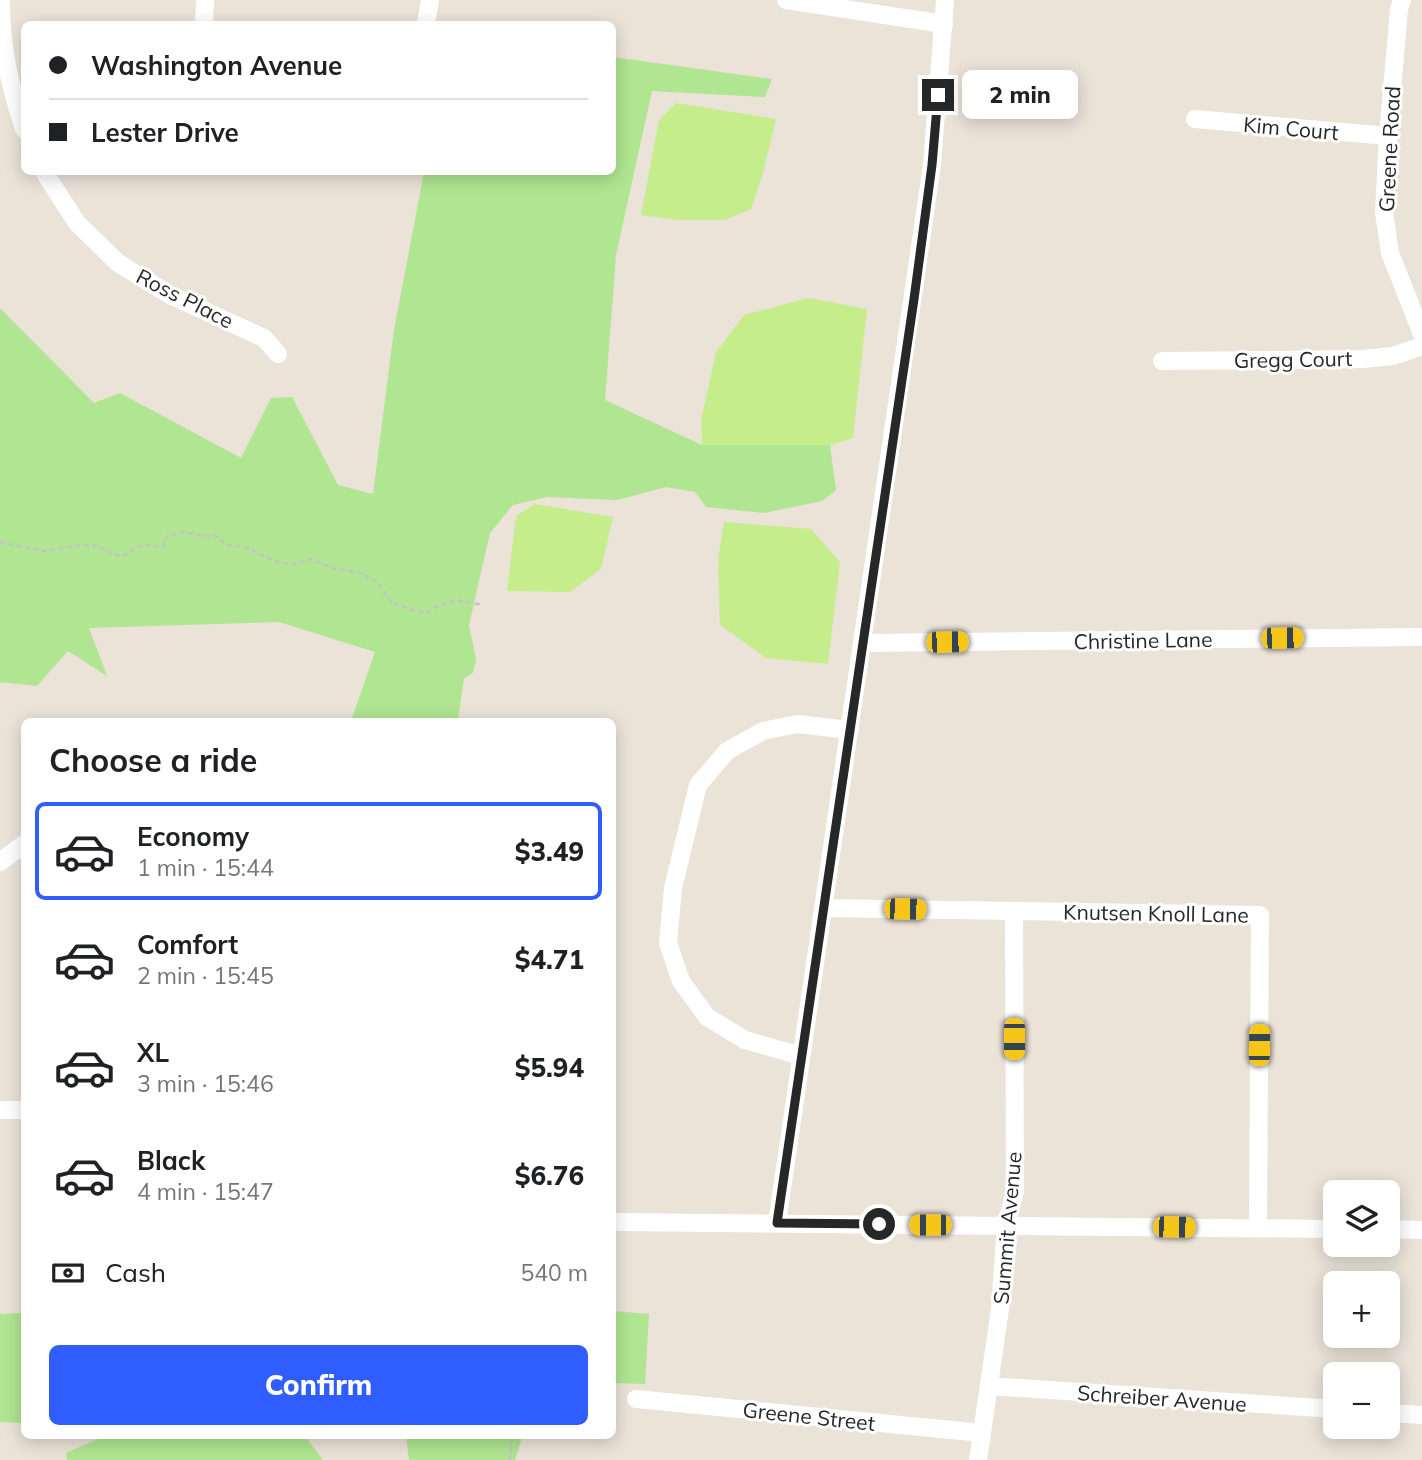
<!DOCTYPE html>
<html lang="en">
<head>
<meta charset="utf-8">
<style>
  :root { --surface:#fff; --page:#f2f2f2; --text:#202124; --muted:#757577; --line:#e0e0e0; --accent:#305dff }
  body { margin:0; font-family:Mulish,sans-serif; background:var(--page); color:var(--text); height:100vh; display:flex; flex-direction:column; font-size:26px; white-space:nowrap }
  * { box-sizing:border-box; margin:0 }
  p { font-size:23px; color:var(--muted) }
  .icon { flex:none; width:38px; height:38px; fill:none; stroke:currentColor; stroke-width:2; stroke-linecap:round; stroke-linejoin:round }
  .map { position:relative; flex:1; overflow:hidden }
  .side { position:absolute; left:21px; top:718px; width:595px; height:721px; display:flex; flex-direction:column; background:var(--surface); border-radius:10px; box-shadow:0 4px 18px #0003 }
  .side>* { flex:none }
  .hud { position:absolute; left:21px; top:21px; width:595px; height:154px; border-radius:10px; box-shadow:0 4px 18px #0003; display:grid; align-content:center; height:154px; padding:0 28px; background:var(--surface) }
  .tools { position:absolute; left:1323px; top:1180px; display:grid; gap:14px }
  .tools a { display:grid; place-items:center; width:77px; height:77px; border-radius:10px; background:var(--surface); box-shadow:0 4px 18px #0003; font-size:35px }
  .end { position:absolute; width:32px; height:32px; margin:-16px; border:9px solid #272727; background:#fff; box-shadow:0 0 0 4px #fff }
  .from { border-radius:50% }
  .bubble { position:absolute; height:49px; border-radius:10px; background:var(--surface); box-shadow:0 4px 18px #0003; font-size:23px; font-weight:800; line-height:49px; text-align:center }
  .car { position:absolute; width:21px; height:42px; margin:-21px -10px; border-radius:9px; box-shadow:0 0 5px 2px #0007; background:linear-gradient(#f5c518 24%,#345 0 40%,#f5c518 0 76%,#345 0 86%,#f5c518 0) }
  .hud b { display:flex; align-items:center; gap:24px; height:66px; font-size:26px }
  .hud b+b { border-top:2px solid var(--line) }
  .hud i { width:18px; height:18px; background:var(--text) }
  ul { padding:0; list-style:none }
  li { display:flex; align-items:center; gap:21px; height:98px; margin:0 14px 10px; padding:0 14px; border:4px solid transparent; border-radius:10px }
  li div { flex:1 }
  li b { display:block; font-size:26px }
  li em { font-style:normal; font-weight:800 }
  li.on { border-color:var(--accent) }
  li>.icon { width:63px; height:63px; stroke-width:1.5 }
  h2 { padding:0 28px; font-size:32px; line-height:84px }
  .pay { display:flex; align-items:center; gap:18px; height:77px; padding:0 28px; font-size:26px }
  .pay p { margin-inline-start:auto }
  .primary-button { display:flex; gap:14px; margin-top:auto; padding:14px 28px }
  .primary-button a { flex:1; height:80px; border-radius:10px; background:var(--accent); color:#fff; font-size:28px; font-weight:800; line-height:80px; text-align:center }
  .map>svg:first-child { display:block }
  .green { fill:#b0e591 }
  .pitch { fill:#c6ed8c }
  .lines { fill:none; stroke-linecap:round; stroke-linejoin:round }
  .path { stroke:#c3c3c3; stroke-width:2.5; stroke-dasharray:5 3.5; stroke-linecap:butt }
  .minor { stroke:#fff; stroke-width:18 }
  .route { stroke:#272727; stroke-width:9 }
  .labels { text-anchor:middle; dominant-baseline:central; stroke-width:6; stroke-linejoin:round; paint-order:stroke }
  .street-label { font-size:21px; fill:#272727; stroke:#fff }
</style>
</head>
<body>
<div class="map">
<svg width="1422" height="1460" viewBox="0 0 1422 1460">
  <rect width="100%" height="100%" fill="#ebe2d8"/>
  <!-- green -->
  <g class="green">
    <path d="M613,57L772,79L765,97L652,91L616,255L605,400L702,445H830L836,490L822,501L764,513L706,507L695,492L666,487L617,500L547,497L513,505L490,533L469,625L476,659L473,673L464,678L458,721H351L375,652L279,622L89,628L107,676L68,651L37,686L0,682V308L94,403L120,393L241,458L271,398L292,397L338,485L373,494L394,330L424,172H612Z"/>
    <path d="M24,1309V1423L0,1422V1314L23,1313Z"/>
    <path d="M613,1311L649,1314L645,1384L613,1383Z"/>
    <path d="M107,1435H308V1440L323,1460H67L66,1453Z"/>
    <path d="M406,1435H523L515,1460H409Z"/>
  </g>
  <!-- pitch -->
  <g class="pitch">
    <path d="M676,103L776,119L763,173L751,209L725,220H679L641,215L659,120Z"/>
    <path d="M808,298L867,309L853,438L830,445H702L701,421L716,352L744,315Z"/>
    <path d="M535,504L613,517L601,569L570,592L507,591L516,516Z"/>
    <path d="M724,522L811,529L840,562L828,664L766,658L720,625L718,560Z"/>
  </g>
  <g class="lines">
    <!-- path -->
    <g class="path">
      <path d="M0,542L44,551L91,544L122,557C138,546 143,542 162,548L167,536L184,532L205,536L214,535L227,545C258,544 275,575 310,559L335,569L358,572L376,581L392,603L409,609L426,613L440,605L457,600L483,605"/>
      <path d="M510,1460L512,1435"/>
    </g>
    <!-- minor -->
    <g class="minor">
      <path d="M1,0C0,45 10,87 24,129"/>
      <path d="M786,0L944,24"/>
      <path d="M1402,0L1399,9L1388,136L1384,212L1390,253L1422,334"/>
      <path d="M204,24L205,0"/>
      <path d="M426,24L430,0"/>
      <path d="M1195,119L1388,136"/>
      <path d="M44,172L77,223L118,263L170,295L264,338L278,354"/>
      <path d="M1162,361L1363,359L1393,356L1422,346"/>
      <path d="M864,643L1422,637"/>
      <path d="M0,862L24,844"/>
      <path d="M823,908L1260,915L1258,1228"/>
      <path d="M801,1056L745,1040L707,1017L681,981L668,943L673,888L698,785L727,751L763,731L797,724L850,730"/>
      <path d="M0,1110H24"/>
      <path d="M612,1222L1335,1229"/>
      <path d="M777,1223L932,165L945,0"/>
      <path d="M1388,1229L1422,1230"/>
      <path d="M989,1386L1335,1409"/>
      <path d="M636,1399L982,1433"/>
      <path d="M1388,1413L1422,1415"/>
      <path d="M978,1460L1000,1309L1006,1225L1015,1192L1014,911"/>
    </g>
  </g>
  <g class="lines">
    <!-- route -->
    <path class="route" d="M879,1224L777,1223L914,299L932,165L938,95"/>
  </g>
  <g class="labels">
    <!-- street labels -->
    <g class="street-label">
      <text transform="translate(1291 128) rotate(5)">Kim Court</text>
      <text transform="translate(1389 149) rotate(-87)">Greene Road</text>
      <text transform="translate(185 298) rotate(27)">Ross Place</text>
      <text transform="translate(1293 359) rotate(-1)">Gregg Court</text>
      <text transform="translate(1143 640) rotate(-1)">Christine Lane</text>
      <text transform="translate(1156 913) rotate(1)">Knutsen Knoll Lane</text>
      <text transform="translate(1007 1228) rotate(-85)">Summit Avenue</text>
      <text transform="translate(1162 1398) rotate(4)">Schreiber Avenue</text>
      <text transform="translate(809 1416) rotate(6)">Greene Street</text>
    </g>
  </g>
</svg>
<div class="tools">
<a><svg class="icon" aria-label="layers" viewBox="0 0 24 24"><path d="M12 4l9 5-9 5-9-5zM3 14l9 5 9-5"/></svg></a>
<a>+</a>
<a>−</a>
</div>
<i class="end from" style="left:879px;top:1224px"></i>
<i class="end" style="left:938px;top:95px"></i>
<div class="bubble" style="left:962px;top:70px;width:116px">2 min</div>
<i class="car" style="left:1282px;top:638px;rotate:89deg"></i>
<i class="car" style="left:947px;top:642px;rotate:89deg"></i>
<i class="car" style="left:905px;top:909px;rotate:91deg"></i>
<i class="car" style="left:1014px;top:1039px;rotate:180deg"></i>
<i class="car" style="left:1259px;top:1045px;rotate:1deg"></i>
<i class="car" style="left:930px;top:1225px;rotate:270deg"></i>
<i class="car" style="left:1174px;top:1227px;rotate:91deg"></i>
<div class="hud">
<b><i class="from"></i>Washington Avenue</b>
<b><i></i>Lester Drive</b>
</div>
<section class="side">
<h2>Choose a ride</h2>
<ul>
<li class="on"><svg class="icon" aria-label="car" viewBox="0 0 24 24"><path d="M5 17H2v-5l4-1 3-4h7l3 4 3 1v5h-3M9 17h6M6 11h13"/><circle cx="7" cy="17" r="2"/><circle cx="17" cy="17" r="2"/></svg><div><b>Economy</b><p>1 min · 15:44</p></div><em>$3.49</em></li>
<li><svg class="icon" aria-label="car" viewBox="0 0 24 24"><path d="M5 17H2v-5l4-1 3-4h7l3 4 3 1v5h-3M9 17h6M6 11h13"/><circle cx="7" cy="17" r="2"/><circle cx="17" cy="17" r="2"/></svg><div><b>Comfort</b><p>2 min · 15:45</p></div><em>$4.71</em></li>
<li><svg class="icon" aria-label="car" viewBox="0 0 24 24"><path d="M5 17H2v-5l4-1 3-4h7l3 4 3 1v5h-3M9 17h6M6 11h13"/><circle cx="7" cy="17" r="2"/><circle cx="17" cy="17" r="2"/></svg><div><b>XL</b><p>3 min · 15:46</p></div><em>$5.94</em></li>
<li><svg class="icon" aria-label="car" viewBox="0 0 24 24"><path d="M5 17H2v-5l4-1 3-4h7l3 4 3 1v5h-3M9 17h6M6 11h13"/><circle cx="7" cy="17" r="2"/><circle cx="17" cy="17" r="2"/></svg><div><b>Black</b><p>4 min · 15:47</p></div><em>$6.76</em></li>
</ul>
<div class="pay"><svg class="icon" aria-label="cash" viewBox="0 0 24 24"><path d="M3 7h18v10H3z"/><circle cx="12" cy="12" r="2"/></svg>Cash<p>540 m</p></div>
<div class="primary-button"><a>Confirm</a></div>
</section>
</div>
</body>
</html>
